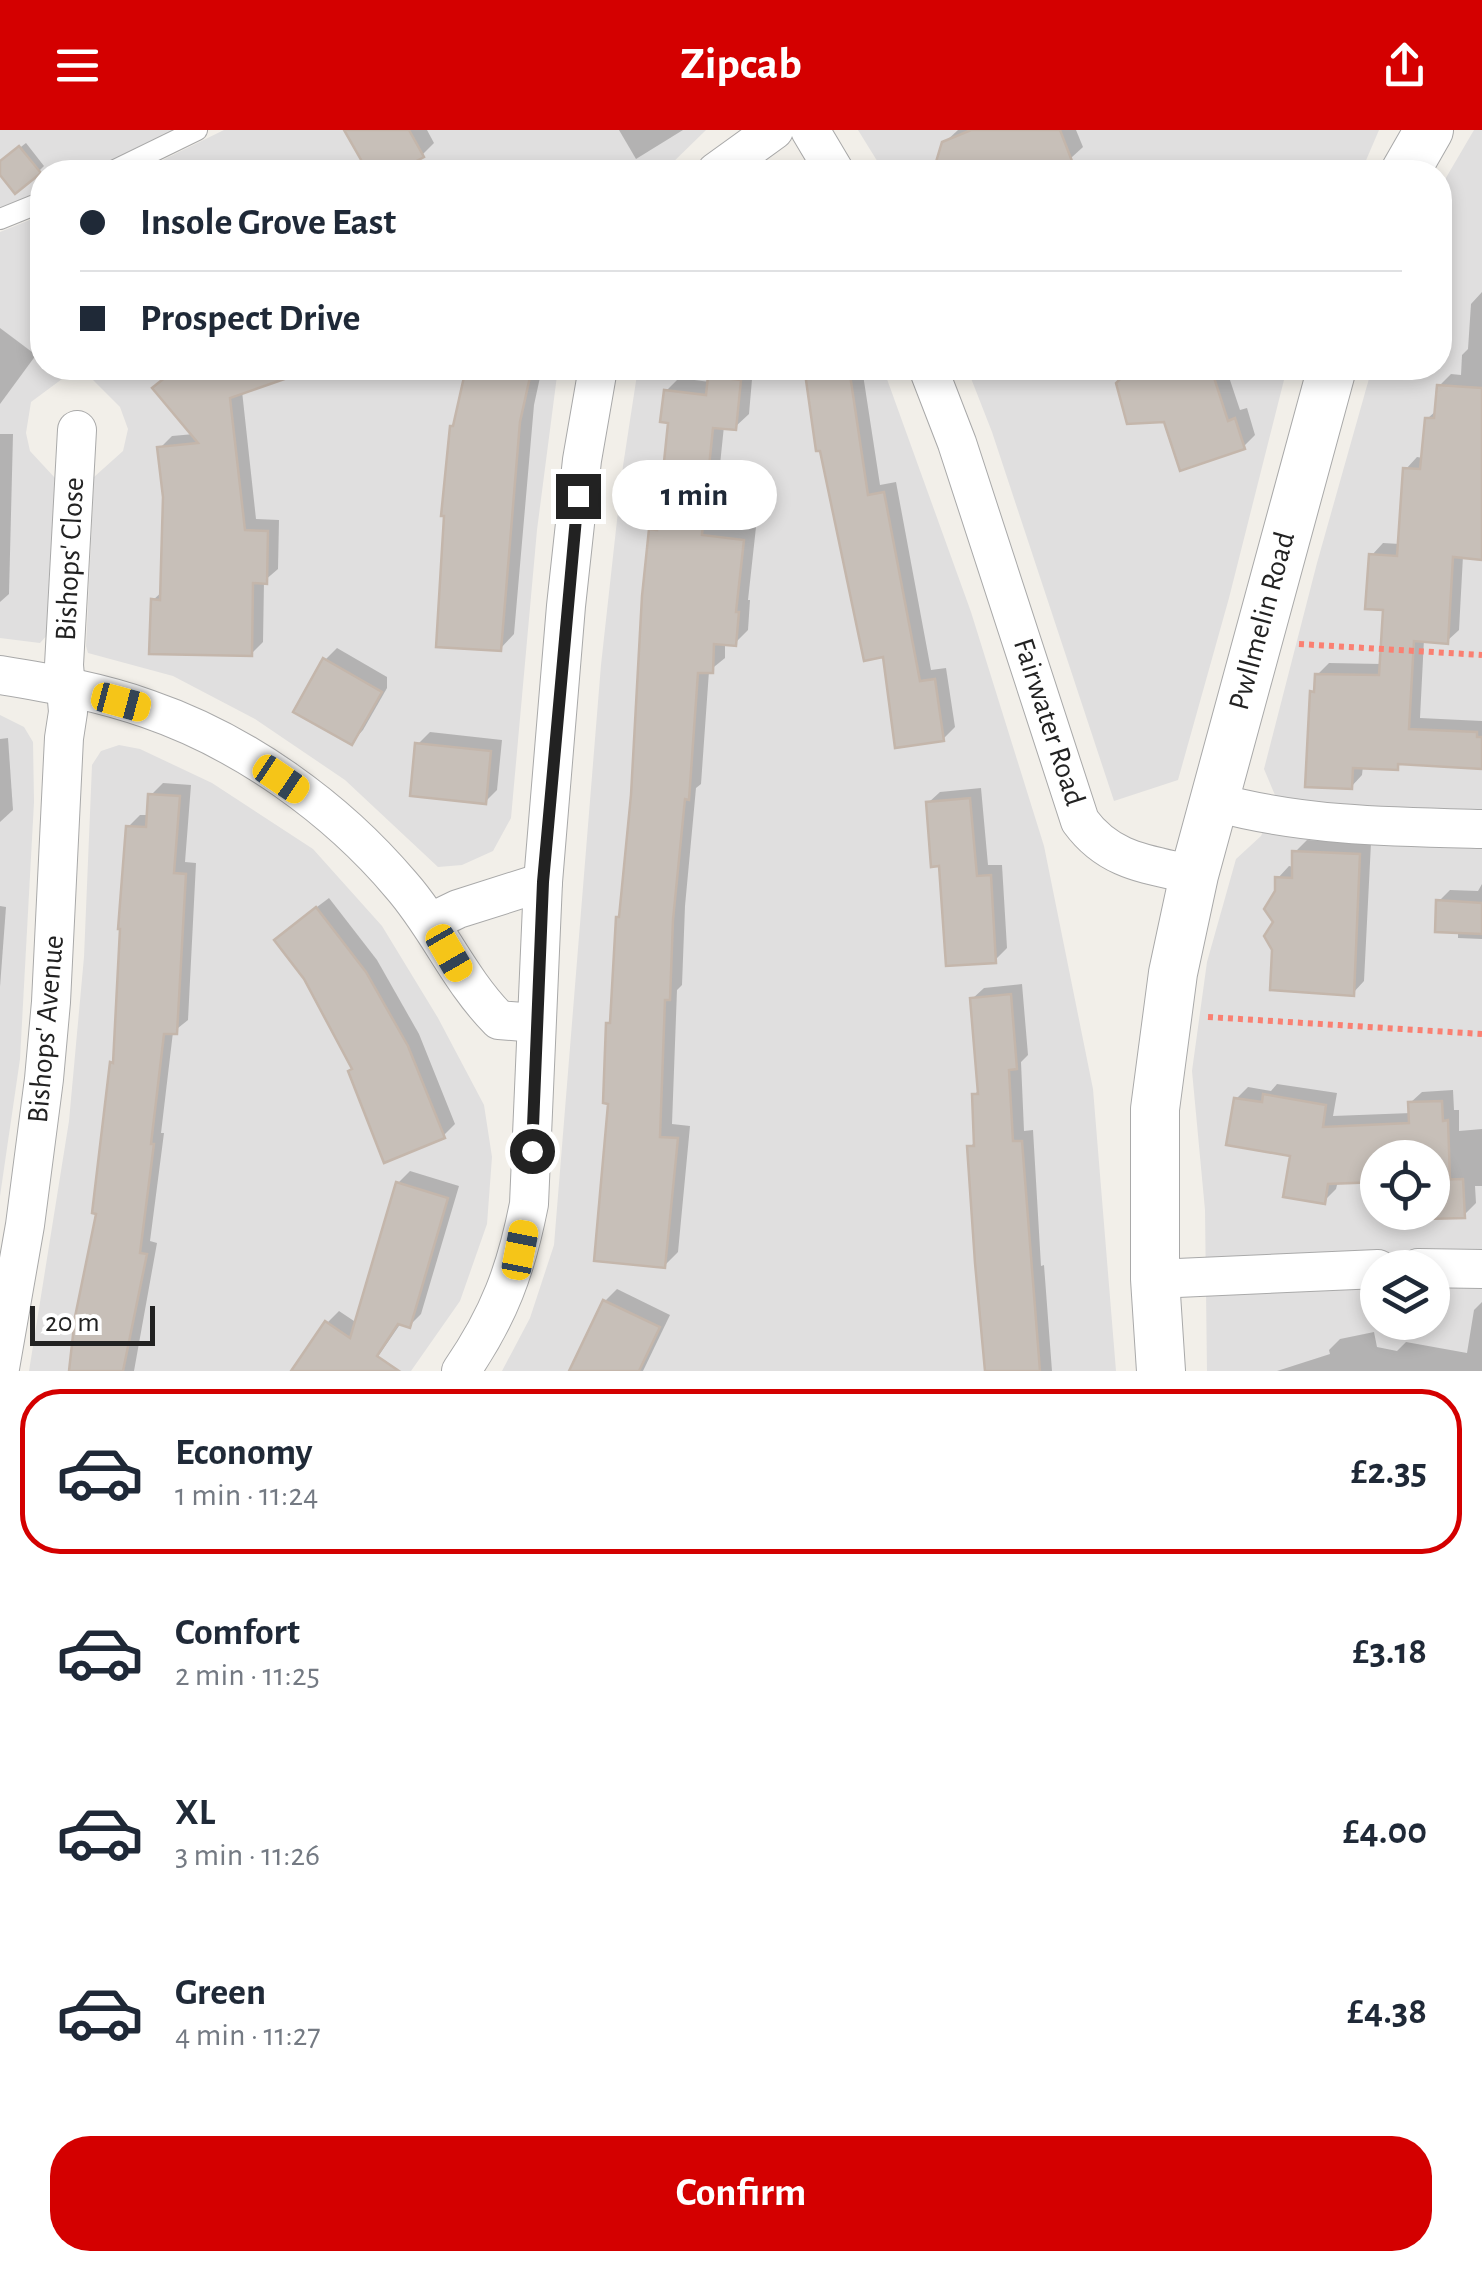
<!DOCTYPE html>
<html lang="en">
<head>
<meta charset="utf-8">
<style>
  :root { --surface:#fff; --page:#f2f2f3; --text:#1f2937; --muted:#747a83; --line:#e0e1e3; --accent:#d40000 }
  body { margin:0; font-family:"Alegreya Sans",sans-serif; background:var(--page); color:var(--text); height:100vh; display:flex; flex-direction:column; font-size:38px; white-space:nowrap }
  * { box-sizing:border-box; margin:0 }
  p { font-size:32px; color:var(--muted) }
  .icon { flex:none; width:55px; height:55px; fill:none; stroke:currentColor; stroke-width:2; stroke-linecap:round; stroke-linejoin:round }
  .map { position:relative; height:1241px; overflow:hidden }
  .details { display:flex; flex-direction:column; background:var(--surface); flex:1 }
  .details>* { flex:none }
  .hud { position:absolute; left:30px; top:30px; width:1422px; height:220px; border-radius:40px; box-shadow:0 5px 15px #0003; display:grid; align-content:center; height:220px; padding:0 50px; background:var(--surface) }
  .controls { position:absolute; left:1360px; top:1010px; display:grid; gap:20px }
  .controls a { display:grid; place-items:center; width:90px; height:90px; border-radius:50%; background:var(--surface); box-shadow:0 5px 15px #0003; font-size:50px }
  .scale { position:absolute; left:30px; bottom:25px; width:125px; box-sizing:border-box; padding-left:10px; border:5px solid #222; border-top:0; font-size:28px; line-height:35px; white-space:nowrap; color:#222; -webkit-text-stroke:8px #fff; paint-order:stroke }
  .end { position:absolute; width:45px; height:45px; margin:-22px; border:12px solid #222; background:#fff; box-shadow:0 0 0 5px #fff }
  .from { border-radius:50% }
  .bubble { position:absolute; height:70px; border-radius:35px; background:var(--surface); box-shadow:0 5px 15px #0003; font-size:32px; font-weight:700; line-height:70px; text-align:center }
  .car { position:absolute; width:30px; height:60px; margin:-30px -15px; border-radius:12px; box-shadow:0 0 8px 2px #0007; background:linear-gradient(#f5c518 24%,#345 0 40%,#f5c518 0 76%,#345 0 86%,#f5c518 0) }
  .hud b { display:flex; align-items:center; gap:35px; height:95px; font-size:38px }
  .hud b+b { border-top:2px solid var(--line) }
  .hud i { width:25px; height:25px; background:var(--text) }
  ul { padding:18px 0 0; list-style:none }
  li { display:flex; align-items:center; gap:30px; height:165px; margin:0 20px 15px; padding:0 30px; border:5px solid transparent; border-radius:40px }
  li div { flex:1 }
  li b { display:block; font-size:38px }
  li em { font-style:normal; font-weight:700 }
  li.current { border-color:var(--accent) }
  li>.icon { width:90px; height:90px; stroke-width:1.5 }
  .action { display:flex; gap:20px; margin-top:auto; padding:20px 50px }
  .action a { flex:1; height:115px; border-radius:40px; background:var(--accent); color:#fff; font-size:40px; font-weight:700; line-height:115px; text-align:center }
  header { display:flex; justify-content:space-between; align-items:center; height:130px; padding:0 50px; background:var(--accent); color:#fff; font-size:45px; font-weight:700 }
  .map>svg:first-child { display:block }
  .residential { fill:#e0dfdf; fill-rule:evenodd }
  .shadow { fill:#0003 }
  .building { fill:#c7bfb8; stroke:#c4b6ab; stroke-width:2.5 }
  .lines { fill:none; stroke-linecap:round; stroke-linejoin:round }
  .service-casing { stroke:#a9a9a9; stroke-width:22 }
  .minor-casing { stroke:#a9a9a9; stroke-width:40 }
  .tertiary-casing { stroke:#a9a9a9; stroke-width:50 }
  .path { stroke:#fa8072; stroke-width:6; stroke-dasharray:5 5; stroke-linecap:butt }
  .service { stroke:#fff; stroke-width:20 }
  .minor { stroke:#fff; stroke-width:38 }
  .tertiary { stroke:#fff; stroke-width:48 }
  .route { stroke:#222; stroke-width:12 }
  .labels { text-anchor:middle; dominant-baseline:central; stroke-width:8; stroke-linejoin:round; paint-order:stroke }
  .street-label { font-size:30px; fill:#222; stroke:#fff }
</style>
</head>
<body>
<header><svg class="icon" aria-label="menu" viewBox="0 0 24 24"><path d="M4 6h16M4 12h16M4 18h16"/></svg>Zipcab<svg class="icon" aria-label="share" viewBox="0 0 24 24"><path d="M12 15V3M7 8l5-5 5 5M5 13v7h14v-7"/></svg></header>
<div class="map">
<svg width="1482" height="1241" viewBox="0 0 1482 1241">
  <rect width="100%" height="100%" fill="#f2efe9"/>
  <!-- residential -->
  <g class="residential">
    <path d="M0,0H175L116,32L90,42H42V61L0,78Z"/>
    <path d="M224,0H706L663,42H138Z"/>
    <path d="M858,0H1379L1361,42H884Z"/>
    <path d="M1474,0H1482V1241H1207L1205,1080L1192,941L1207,832L1236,729L1261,706L1277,670L1264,639L1317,433L1372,238H1440V58ZM1378,1028H1432V1082H1378ZM1378,1138H1432V1192H1378Z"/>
    <path d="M42,85V238H558L537,400L511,688L493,721L462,735L438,737L345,650L255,589L173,546L88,523L86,516L94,347L123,321L128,299L120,277L92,249H62L31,272L26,303L30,321L55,348L49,503L40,513L0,508V102Z"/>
    <path d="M638,238H883L971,482L1044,716L1093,959L1116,1241H502L530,1188L554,1115L601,535L623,336Z"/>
    <path d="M967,238H1287L1229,468L1178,650L1114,671L992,302Z"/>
    <path d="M0,585L24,597L33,612L34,672L20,929L0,1066Z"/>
    <path d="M119,615L140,619L212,653L313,719L382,796L438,888L484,975L492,1027L487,1094L460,1171L411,1241H29L69,991L84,827L92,635L101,621Z"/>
  </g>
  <!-- shadow -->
  <g class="shadow">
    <path d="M357,0H427L434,13L422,25L391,42H371L350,6Z"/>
    <path d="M619,0H683L636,29Z"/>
    <path d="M958,0H1076L1083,17L1071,28L1038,42H939L937,38L944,13Z"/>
    <path d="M26,13L44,36L39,41H0V33Z"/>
    <path d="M1482,162V423L1463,426L1459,500L1447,511L1424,509L1420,588L1482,591V636L1402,632L1397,637L1363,636L1362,645L1351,657L1312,562L1317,558V545L1329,533L1382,534L1385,477L1372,425L1383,413L1400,414L1406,339L1417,327L1423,328L1427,289L1438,279L1439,256L1451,244L1461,245L1462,225L1468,219L1471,174Z"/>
    <path d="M0,198L36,225L0,274Z"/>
    <path d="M178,238H278L280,240L242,261L256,389L279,390L278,439L264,451L263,512L251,524L153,470L163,461L166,367L160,318L172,306L194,304L161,254Z"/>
    <path d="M469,238H542L534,275L514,504L500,519L456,294Z"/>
    <path d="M720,238H753L749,284L735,297L724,296L714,393L756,397L748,470H750L748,500L735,513L725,512V528L709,541L701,654L696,658L685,776L682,855L677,860L672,994L690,996L678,1122L665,1135L609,894L613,889L633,665L652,400L661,392L670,291L666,261L679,248L710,252Z"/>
    <path d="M814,238H862L880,355L896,352L931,540L946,538L955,597L943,609L885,524L807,244Z"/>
    <path d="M1134,238H1226L1240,280L1247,278L1255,305L1243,317L1166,290L1119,253Z"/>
    <path d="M0,304H13L9,464L0,472Z"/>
    <path d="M337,518L387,547V558L363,600L352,612L325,530Z"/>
    <path d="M430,602L502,610L497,660L485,672L418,614Z"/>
    <path d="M8,608L13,680L0,692V609Z"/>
    <path d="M163,653L191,655L185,732L196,733L188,890L173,902L161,1003H164L150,1111L157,1113L134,1241H70L99,1081L112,934L116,930L128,697L140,685H149L151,665Z"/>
    <path d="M981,658L988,735H1002L1007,818L995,830L941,733L928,673L940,662Z"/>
    <path d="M1307,710L1371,713L1364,851L1353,863L1276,792L1278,748L1289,736L1294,737L1295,722Z"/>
    <path d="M1482,754V809L1458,808V800L1439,771L1450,760L1478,761Z"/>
    <path d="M329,768L377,830L419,904L455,994L443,1006L289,798Z"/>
    <path d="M0,776L6,777L0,857Z"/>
    <path d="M1022,854L1028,925L1021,932L1024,1001L1033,1000L1041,1136L1044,1135L1052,1241H990L970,1017L977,1010L974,965L980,959L972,869L984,858Z"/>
    <path d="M1277,954L1337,963L1333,986L1411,983L1410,973L1422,962L1453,960L1454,980H1459V1001L1482,999V1056H1475L1476,1073L1464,1085L1432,1082V1028H1378L1338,1051L1336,1059L1324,1071L1293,1023L1236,969L1248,957L1271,961Z"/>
    <path d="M410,1041L459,1056L421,1184L410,1195L401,1193L368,1241H311L327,1193L339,1181L357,1193L398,1053Z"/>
    <path d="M617,1159L670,1185L643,1241H569L605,1171Z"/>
    <path d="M1482,1172V1241H1277L1330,1224L1329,1220L1340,1209L1374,1202L1377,1217L1397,1221L1406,1212L1467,1223L1474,1180Z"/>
  </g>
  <!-- building -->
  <g class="building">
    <path d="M344,0H409L424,27L396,42H368Z"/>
    <path d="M971,0H1060L1072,31L1044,42H933L942,12Z"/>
    <path d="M19,16L41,43L15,64L0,45V31Z"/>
    <path d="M177,238H301L302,243L230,268L245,400L268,401L267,454L253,453L252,526L149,524L151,469L160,470L163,367L157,317L198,313L152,258Z"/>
    <path d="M466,238H532L520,292L501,521L436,517L444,386H441L450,296H453Z"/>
    <path d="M849,238L868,365L884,362L920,551L935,549L944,611L895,618L883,527L864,531L820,321H816L805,243Z"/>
    <path d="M1140,238H1211L1228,291L1235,288L1245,319L1180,341L1164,292L1127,294L1116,253L1127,242Z"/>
    <path d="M708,246L741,250L736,300L713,298L702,405L744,410L736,482H739L736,516L714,514L713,543H698L689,670L685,669L673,790L670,870H665L660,1007L678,1008L665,1138L594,1131L608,974L603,973L606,893H610L616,787H619L631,665L642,466L649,399L657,400L668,293L660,292L664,260L706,265Z"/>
    <path d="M1437,255L1482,258V430L1453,427L1448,514L1414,511L1409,599L1477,602V607H1482V639L1398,634V640L1353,638L1352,659L1305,657L1310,561L1314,562L1315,544L1379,545L1383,480L1365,479L1369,424L1397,426L1403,338L1420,339L1425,288H1434Z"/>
    <path d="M323,528L382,562L352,615L293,582Z"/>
    <path d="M415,613L491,621L486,674L410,666Z"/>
    <path d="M148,664L180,666L174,743L186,744L177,904H164L151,1014H154L140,1123L147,1124L123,1241H69L75,1187L96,1084L92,1083L110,932L113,933L120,799H118L126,696L146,697Z"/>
    <path d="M970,668L977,746L991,745L996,833L946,836L939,736L931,737L926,672Z"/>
    <path d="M1292,721L1360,724L1354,866L1270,860L1272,820L1264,806L1273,792L1264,779L1275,761V747L1292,748Z"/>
    <path d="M1436,770L1482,773V804L1435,802Z"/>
    <path d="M316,777L366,842L408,916L445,1008L384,1033L348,941L352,939L304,849L274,810Z"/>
    <path d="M1011,864L1017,939L1009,940L1013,1011H1022L1040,1241H985L975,1133L967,1016H974L972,964H978L970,868Z"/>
    <path d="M1263,964L1326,975L1323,997L1409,993L1408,972L1442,971L1443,991L1448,990L1450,1049L1432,1050V1028H1378V1052L1328,1054L1325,1074L1283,1067L1290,1026L1226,1015L1234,968L1262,972Z"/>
    <path d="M1463,1049L1465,1088L1425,1089V1082H1432V1050Z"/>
    <path d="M396,1052L448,1068L410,1198L398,1194L377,1226L399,1241H291L325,1191L350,1208Z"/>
    <path d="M603,1170L660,1197L639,1241H569Z"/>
  </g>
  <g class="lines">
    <defs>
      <g id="service">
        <path d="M111,42L197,0"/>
        <path d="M0,89L42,72"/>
      </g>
      <g id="minor">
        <path d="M810,0L835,42"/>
        <path d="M716,42L774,0"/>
        <path d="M928,238L957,313L1080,691C1110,732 1148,734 1194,745"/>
        <path d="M0,545C49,553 101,562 148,579C244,612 336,678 401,755C438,797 459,850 499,890L536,893"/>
        <path d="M1215,672C1302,696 1392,697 1482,699"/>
        <path d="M431,792L458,779L543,752"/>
        <path d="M1418,1138L1482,1139"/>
        <path d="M1155,1149L1378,1139"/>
        <path d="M0,1238L25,1095L44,949L51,872L64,608L68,582L64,535L77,300"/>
        <path d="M461,1241C499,1186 516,1140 529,1074L543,752L566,476L582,330L598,238"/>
      </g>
      <g id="tertiary">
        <path d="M1405,42L1429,0"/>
        <path d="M1161,1241L1155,1149V979L1173,843L1194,745L1332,238"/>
      </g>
    </defs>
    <!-- service casing -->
    <use href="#service" class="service-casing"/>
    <!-- minor casing -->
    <use href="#minor" class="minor-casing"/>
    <!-- tertiary casing -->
    <use href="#tertiary" class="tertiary-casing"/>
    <!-- path -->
    <g class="path">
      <path d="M1299,514L1482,525"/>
      <path d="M1208,887L1482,904"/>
    </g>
    <!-- service -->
    <use href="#service" class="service"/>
    <!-- minor -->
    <use href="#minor" class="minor"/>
    <!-- tertiary -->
    <use href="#tertiary" class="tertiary"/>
  </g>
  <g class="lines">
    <!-- route -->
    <path class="route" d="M532,1021L543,752L578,366"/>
  </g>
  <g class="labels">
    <!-- street labels -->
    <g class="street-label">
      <text transform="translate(70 429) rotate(-87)">Bishops' Close</text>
      <text transform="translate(1262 491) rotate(-75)">Pwllmelin Road</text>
      <text transform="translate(1049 592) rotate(72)">Fairwater Road</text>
      <text transform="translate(46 899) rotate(-85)">Bishops' Avenue</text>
    </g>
  </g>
</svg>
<div class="controls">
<a><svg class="icon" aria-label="locate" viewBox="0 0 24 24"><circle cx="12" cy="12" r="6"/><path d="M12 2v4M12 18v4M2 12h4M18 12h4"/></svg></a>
<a><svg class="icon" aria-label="layers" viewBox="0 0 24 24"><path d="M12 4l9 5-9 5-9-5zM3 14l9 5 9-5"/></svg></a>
</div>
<div class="scale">20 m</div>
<i class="end from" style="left:532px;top:1021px"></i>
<i class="end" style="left:578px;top:366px"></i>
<div class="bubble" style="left:612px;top:330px;width:165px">1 min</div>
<i class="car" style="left:121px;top:572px;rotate:105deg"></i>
<i class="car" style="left:281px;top:649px;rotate:124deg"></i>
<i class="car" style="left:449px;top:823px;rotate:150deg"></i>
<i class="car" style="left:520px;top:1120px;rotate:11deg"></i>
<div class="hud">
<b><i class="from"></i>Insole Grove East</b>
<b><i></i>Prospect Drive</b>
</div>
</div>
<section class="details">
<ul>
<li class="current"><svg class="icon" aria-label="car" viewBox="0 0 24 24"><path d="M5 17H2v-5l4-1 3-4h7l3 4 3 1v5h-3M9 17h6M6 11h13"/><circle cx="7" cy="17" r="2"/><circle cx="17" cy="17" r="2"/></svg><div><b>Economy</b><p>1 min · 11:24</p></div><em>£2.35</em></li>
<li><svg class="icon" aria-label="car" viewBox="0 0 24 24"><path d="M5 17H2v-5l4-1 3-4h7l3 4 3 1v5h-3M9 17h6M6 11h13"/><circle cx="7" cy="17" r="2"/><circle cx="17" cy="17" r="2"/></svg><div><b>Comfort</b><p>2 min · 11:25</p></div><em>£3.18</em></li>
<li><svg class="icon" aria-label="car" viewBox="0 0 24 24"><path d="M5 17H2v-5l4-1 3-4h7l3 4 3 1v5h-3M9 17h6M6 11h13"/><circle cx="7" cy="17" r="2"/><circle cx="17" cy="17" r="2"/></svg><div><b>XL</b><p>3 min · 11:26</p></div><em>£4.00</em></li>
<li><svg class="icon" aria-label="car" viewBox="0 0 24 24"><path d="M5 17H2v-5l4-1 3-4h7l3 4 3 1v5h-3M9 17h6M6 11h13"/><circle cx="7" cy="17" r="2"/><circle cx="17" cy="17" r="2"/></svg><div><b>Green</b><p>4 min · 11:27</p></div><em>£4.38</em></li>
</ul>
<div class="action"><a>Confirm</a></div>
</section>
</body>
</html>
